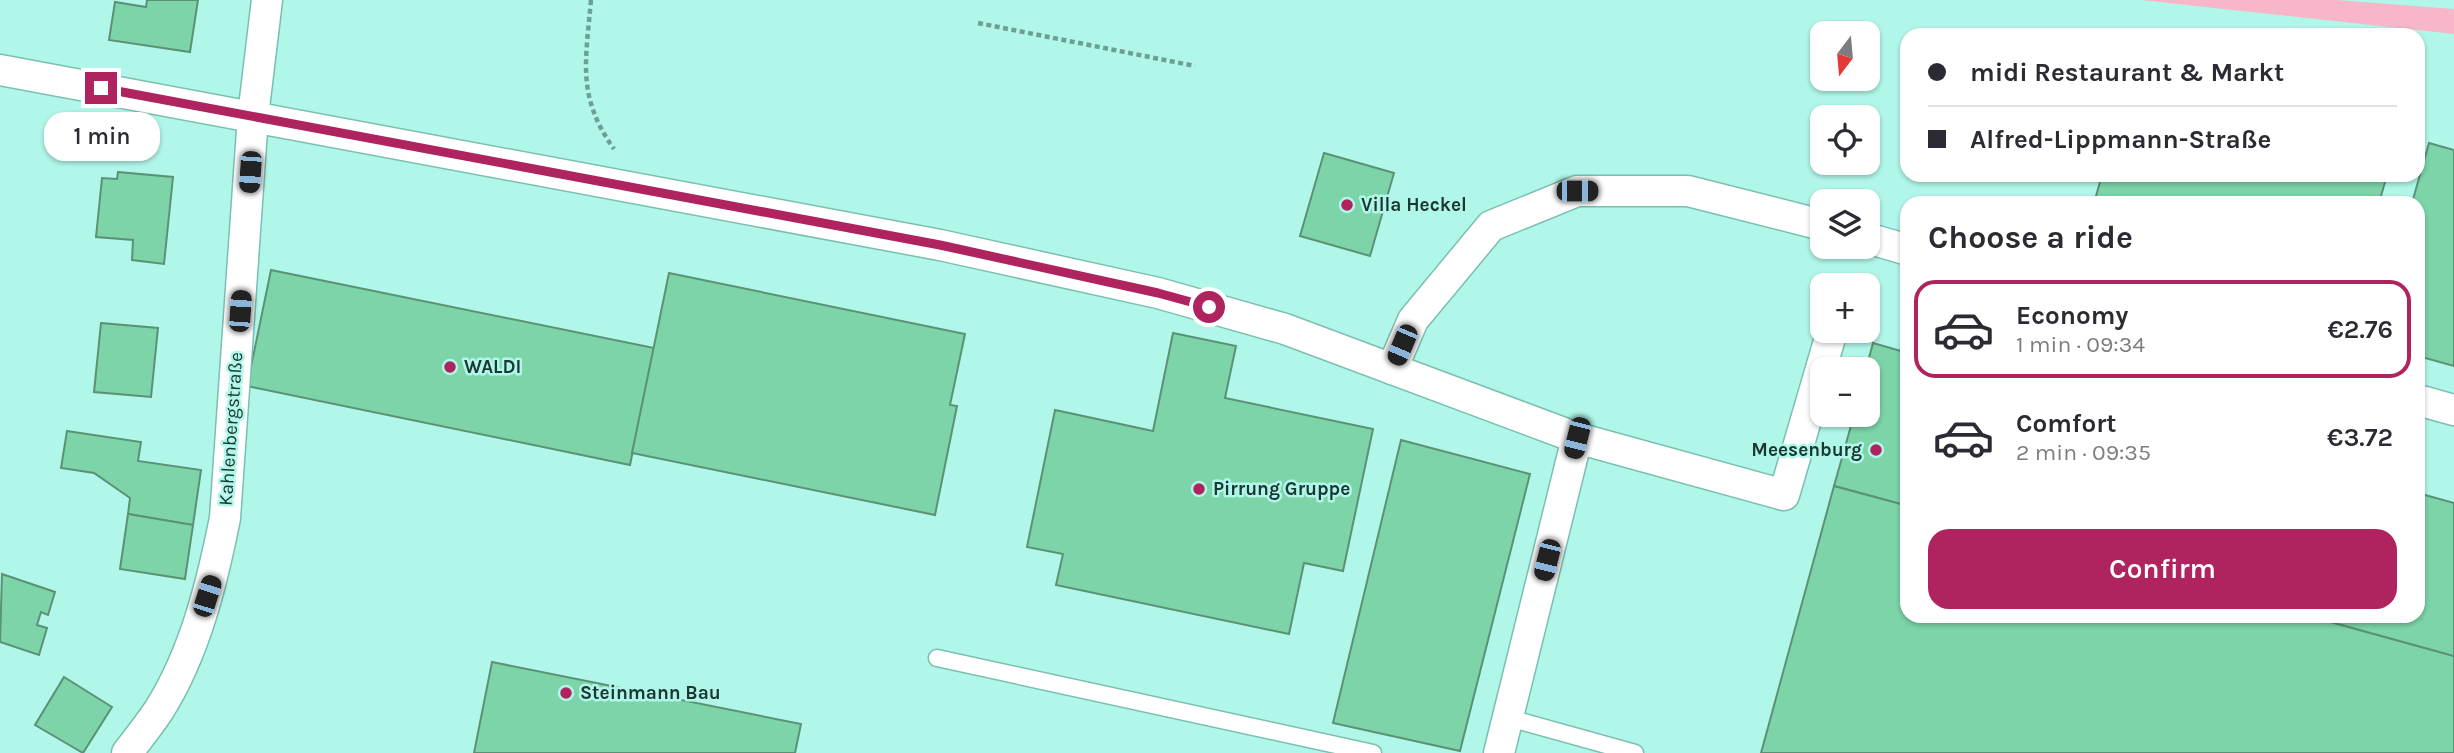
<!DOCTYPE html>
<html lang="en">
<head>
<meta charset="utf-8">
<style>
  :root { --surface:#fff; --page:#f7f7f7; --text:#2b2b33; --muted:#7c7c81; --line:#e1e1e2; --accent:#af235f }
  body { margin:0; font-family:Karla,sans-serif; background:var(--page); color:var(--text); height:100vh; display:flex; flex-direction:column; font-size:26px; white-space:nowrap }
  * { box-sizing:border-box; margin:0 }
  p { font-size:23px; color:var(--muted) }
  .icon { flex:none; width:38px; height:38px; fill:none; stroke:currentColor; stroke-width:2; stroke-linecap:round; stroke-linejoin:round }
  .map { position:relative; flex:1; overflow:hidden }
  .drawer { position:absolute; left:1900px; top:196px; width:525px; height:427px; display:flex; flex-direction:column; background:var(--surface); border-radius:21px; box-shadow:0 2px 5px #0004 }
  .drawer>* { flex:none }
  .banner { position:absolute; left:1900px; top:28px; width:525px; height:154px; border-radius:21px; box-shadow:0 2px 5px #0004; display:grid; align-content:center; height:154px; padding:0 28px; background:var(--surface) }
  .needle { width:46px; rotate:196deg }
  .fabs { position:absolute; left:1810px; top:21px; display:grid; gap:14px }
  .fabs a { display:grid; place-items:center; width:70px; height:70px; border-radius:14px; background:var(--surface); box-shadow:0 2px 5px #0004; font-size:35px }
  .end { position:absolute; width:32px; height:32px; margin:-16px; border:9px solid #af235f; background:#fff; box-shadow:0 0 0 4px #fff }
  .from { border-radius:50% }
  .bubble { position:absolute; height:49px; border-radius:21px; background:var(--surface); box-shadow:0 2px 5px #0004; font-size:23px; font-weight:600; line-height:49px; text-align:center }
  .car { position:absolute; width:21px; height:42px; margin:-21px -10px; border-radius:9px; box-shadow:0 0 5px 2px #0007; background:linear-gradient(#222 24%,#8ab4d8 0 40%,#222 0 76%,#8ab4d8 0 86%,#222 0) }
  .banner b { display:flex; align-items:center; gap:24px; height:66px; font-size:26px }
  .banner b+b { border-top:2px solid var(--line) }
  .banner i { width:18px; height:18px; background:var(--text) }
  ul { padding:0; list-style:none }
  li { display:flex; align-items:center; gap:21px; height:98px; margin:0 14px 10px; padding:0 14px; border:4px solid transparent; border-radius:21px }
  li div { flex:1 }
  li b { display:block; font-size:26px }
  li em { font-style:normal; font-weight:600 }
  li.selected { border-color:var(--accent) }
  li>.icon { width:63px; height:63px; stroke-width:1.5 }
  h2 { padding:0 28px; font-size:32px; line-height:84px }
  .cta { display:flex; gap:14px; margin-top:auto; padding:14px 28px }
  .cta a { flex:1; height:80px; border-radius:21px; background:var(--accent); color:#fff; font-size:28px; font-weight:600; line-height:80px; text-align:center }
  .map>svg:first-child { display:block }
  .green { fill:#f7b7c9 }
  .building { fill:#7cd4a8; stroke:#5b9276; stroke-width:2 }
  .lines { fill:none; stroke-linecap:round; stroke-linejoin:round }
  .lane-casing { stroke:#7abfb2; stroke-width:19 }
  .street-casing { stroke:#7abfb2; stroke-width:33 }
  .path { stroke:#6c9f95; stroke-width:4.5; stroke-dasharray:5 3.5; stroke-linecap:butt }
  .lane { stroke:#fff; stroke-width:16 }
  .street { stroke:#fff; stroke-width:30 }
  .route { stroke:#af235f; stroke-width:9 }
  .poi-dot { fill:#af235f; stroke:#b1f7e9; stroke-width:2.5 }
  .labels { text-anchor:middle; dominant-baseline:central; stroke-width:5; stroke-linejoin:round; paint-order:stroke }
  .poi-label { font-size:19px; font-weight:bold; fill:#1a3732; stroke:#b1f7e9; text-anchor:start }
  .street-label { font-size:19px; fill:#1a3732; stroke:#b1f7e9 }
</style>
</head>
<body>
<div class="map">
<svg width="2454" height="753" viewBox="0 0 2454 753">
  <rect width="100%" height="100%" fill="#b1f7e9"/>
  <!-- green -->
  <path class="green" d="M2141,0H2337L2454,9V34Z"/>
  <!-- building -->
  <g class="building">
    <path d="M147,0H198L190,52L109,40L115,2L146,7Z"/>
    <path d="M2429,143L2454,150V366L2418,356V203H2412Z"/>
    <path d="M1324,153L1394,173L1370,256L1300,236Z"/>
    <path d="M118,172L173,177L164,264L132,260L133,240L96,237L102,178L117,179Z"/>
    <path d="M2102,175H2387L2379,203H2094Z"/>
    <path d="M271,270L654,348L630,465L247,386Z"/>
    <path d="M669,273L965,334L950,405L957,406L935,515L632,453Z"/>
    <path d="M101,323L158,328L151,397L94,392Z"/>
    <path d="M1173,333L1236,346L1225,398L1373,429L1343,571L1304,563L1289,634L1056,585L1063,554L1027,547L1055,410L1153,431Z"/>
    <path d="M1873,343L1908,353V506L1834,486L1854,415H1867L1866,369Z"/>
    <path d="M67,431L141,442L138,461L201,470L193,525L128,514L130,498L94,473L61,468Z"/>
    <path d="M1401,440L1530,474L1460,751L1333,723Z"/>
    <path d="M1834,486L1908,506V616H2309L2454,656V753H1761Z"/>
    <path d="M2418,493L2454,503V656L2309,616H2418Z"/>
    <path d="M128,514L193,525L185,579L120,569Z"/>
    <path d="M2,574L55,592L48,615L41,612L37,625L47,628L39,655L0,642Z"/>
    <path d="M492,662L801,724L795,753H474Z"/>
    <path d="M64,677L112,707L83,753L35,725Z"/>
  </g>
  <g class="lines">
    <defs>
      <g id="lane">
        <path d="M937,658L1373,753"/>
        <path d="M1509,718L1635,753"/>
      </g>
      <g id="street">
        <path d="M0,70L940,245L1158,293L1285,329L1577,438L1784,495L1832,331"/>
        <path d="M1867,238L1908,250"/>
        <path d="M1392,369L1413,320L1491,226L1577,191H1688L1822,225"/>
        <path d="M2418,400L2454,410"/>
        <path d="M127,753C138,739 149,725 159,710C195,653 212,583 225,518L253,116L267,0"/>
        <path d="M1499,753L1577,438"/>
      </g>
    </defs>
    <!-- lane casing -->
    <use href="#lane" class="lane-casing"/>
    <!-- street casing -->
    <use href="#street" class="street-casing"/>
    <!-- path -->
    <g class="path">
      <path d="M591,0C586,60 576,96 614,149"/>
      <path d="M978,23L1195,66"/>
    </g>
    <!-- lane -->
    <use href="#lane" class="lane"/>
    <!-- street -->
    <use href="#street" class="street"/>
  </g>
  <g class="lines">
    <!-- route -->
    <path class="route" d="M101,88L940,245L1158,293L1209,307"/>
  </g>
  <!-- markers -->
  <g class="poi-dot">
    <circle cx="1347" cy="205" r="7"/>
    <circle cx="450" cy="367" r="7"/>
    <circle cx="1876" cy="450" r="7"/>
    <circle cx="1199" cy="489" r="7"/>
    <circle cx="566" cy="693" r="7"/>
  </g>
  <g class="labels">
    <!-- poi labels -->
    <g class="poi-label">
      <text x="1361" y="205">Villa Heckel</text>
      <text x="464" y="367">WALDI</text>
      <text x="1862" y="450" text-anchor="end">Meesenburg</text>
      <text x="1213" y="489">Pirrung Gruppe</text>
      <text x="580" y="693">Steinmann Bau</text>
    </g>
    <!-- street labels -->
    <g class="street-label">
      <text transform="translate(231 429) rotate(-86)">Kahlenbergstraße</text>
    </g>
  </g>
</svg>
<div class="fabs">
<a><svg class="needle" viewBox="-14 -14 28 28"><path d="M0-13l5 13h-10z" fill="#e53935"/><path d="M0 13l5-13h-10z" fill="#7c7c81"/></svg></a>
<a><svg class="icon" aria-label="locate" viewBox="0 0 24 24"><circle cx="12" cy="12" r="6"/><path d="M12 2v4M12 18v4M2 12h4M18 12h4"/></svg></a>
<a><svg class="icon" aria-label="layers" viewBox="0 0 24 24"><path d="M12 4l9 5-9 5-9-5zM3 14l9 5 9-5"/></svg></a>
<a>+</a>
<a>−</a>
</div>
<i class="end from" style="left:1209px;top:307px"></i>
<i class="end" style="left:101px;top:88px"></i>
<div class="bubble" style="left:44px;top:112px;width:116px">1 min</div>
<i class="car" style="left:250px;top:172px;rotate:184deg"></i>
<i class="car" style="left:1577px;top:191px;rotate:90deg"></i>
<i class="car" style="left:240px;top:311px;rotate:4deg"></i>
<i class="car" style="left:1402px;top:345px;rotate:203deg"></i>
<i class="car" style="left:1577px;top:438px;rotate:194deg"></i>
<i class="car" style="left:1547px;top:560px;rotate:194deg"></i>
<i class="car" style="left:207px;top:596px;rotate:18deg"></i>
<div class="banner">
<b><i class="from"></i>midi Restaurant &amp; Markt</b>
<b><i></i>Alfred-Lippmann-Straße</b>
</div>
<section class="drawer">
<h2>Choose a ride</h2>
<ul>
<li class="selected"><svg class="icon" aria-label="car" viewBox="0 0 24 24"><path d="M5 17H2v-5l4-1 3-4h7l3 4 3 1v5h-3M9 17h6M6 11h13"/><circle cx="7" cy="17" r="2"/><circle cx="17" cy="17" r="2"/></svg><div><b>Economy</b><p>1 min · 09:34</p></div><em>€2.76</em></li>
<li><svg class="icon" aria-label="car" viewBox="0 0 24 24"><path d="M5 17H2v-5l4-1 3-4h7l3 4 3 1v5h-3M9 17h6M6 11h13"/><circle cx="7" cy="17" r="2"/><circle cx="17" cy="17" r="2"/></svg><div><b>Comfort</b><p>2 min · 09:35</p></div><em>€3.72</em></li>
</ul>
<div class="cta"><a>Confirm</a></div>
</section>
</div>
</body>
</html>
